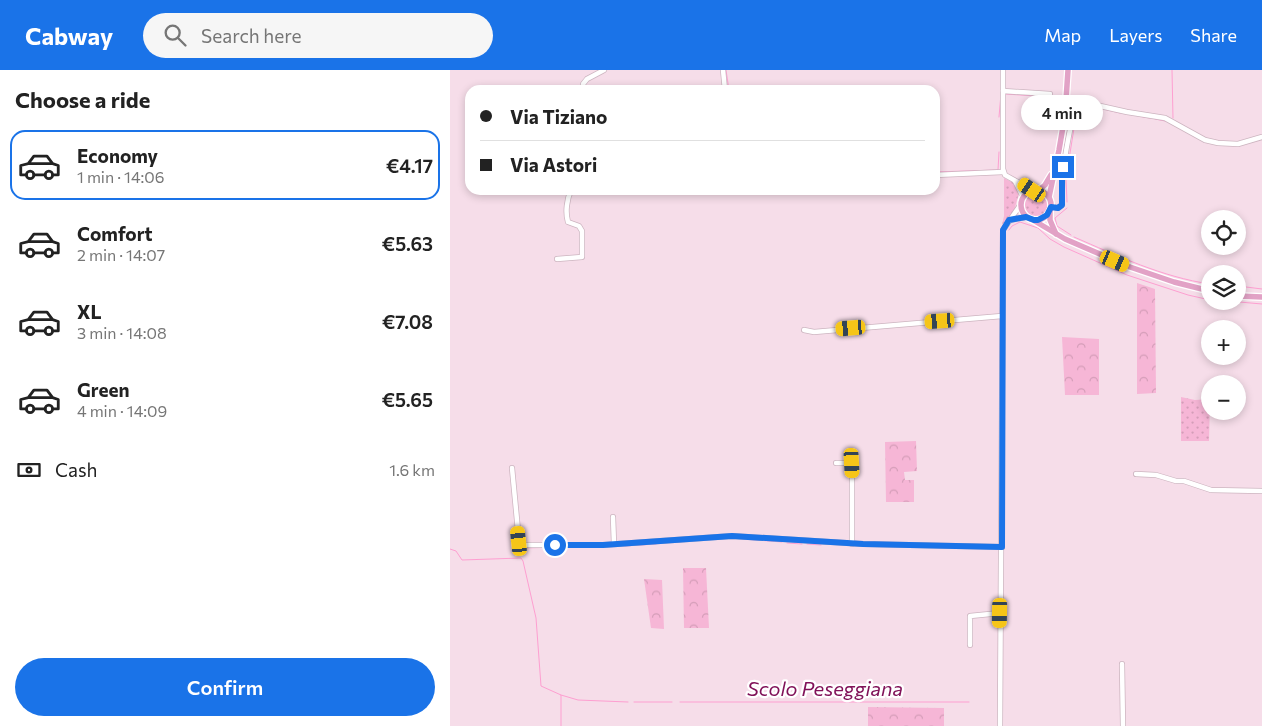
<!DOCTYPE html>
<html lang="en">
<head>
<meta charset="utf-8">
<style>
  :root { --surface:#fff; --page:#f6f6f6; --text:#222; --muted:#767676; --line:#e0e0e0; --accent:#1a73e8 }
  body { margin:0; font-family:Commissioner,sans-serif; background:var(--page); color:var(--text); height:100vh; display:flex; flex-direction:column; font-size:19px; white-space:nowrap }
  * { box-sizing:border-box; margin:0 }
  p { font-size:16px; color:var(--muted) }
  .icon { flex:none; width:28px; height:28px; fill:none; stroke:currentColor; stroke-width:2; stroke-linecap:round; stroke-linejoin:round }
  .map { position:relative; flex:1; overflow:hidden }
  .drawer { display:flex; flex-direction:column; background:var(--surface); width:450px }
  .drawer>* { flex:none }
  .guide { position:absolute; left:15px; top:15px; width:475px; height:110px; border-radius:15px; box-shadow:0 2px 8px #0003; display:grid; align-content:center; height:110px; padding:0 15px; background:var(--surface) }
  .buttons { position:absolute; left:751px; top:140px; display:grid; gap:10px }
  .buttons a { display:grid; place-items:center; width:45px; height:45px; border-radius:50%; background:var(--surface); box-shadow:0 2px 8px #0003; font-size:25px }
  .end { position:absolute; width:22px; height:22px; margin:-11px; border:6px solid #1a73e8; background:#fff; box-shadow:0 0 0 2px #fff }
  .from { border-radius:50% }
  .bubble { position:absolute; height:35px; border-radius:18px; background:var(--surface); box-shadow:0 2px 8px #0003; font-size:16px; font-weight:600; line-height:35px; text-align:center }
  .car { position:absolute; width:15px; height:30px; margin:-15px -8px; border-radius:6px; box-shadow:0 0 4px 1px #0007; background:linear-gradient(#f5c518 24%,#345 0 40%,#f5c518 0 76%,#345 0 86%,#f5c518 0) }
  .guide b { display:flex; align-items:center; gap:18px; height:48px; font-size:19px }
  .guide b+b { border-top:1px solid var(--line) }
  .guide i { width:12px; height:12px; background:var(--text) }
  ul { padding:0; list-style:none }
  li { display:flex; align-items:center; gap:15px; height:70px; margin:0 10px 8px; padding:0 5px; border:2px solid transparent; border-radius:15px }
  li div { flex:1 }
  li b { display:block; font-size:19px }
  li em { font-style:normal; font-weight:600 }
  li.active { border-color:var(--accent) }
  li>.icon { width:45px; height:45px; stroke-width:1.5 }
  h2 { padding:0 15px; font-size:22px; line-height:60px }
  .pay { display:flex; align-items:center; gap:12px; height:55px; padding:0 15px; font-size:19px }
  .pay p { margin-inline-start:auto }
  .action { display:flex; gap:10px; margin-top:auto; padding:10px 15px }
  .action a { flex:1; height:58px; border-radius:30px; background:var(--accent); color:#fff; font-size:20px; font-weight:600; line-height:58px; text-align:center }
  header { display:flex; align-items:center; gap:30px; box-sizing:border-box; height:70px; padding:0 25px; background:var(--accent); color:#fff }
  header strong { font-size:24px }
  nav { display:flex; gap:28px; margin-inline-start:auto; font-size:18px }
  .search { width:350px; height:45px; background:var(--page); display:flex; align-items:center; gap:12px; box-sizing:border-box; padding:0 18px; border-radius:28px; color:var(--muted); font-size:19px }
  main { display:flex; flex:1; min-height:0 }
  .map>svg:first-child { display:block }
  .grass { fill:url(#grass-dots) }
  .forest { fill:url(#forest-crowns) }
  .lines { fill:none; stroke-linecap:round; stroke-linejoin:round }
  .stream { stroke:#fe9fd1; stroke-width:1 }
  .minor-casing { stroke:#cdb5c0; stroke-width:6 }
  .major-casing { stroke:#fff; stroke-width:8 }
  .minor { stroke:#fff; stroke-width:4.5 }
  .major { stroke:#e2a2c6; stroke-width:5.5 }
  .route { stroke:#1a73e8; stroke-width:6 }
  .labels { text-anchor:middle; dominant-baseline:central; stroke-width:4.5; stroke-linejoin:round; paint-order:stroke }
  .water-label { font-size:20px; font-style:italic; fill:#811259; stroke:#fff }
</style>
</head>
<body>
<header>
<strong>Cabway</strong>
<div class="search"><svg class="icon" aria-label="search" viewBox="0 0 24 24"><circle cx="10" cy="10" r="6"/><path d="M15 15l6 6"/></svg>Search here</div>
<nav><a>Map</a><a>Layers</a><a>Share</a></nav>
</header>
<main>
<section class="drawer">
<h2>Choose a ride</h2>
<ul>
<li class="active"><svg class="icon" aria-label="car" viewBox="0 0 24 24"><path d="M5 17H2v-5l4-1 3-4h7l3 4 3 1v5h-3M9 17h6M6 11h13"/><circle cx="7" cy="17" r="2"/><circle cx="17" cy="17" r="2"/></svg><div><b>Economy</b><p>1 min · 14:06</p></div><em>€4.17</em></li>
<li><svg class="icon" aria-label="car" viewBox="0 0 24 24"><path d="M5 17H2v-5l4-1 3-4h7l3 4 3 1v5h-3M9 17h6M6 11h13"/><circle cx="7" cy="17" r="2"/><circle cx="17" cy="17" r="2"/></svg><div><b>Comfort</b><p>2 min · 14:07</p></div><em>€5.63</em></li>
<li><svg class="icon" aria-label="car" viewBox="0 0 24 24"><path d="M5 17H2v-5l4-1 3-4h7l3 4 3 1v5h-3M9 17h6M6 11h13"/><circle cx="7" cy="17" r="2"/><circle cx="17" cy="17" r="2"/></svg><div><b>XL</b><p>3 min · 14:08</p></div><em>€7.08</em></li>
<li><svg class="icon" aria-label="car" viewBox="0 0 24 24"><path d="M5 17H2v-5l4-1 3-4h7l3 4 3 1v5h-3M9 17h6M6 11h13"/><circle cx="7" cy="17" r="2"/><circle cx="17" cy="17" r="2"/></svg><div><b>Green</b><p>4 min · 14:09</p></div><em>€5.65</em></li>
</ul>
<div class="pay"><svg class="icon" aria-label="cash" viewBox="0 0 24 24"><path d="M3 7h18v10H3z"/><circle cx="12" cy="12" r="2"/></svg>Cash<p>1.6 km</p></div>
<div class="action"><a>Confirm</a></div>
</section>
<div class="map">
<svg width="812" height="656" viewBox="0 0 812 656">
  <defs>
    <pattern id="grass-dots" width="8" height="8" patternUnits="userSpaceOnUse" patternTransform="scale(1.25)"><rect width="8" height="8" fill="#f6b6d6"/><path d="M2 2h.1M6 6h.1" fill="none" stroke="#d49db8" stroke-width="1.8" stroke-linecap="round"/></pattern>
    <pattern id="forest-crowns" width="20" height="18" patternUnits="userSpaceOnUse" patternTransform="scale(1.25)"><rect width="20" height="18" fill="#f6b6d6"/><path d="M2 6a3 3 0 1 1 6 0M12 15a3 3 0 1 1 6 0" fill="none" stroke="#d49db8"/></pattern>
  </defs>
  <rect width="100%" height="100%" fill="#f6dde9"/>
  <!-- grass -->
  <g class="grass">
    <path d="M554,108L564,113L569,123L564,141L552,155L554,146Z"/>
    <circle cx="585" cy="135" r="14"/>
    <path d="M731,327L745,330L760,329L759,371H731Z"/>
  </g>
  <!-- forest -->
  <g class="forest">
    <path d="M687,213L705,219L706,323L687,324Z"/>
    <path d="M612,267L649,269V325H615Z"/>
    <path d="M466,371L467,401L454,402L455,410H464V432H436L435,372Z"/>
    <path d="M233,498H256L259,558H234Z"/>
    <path d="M194,509L212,510L214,559L201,558Z"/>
    <path d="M418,637L494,638V656H418Z"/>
  </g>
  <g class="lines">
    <!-- stream -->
    <g class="stream">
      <path d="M276,0L279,20"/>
      <path d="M722,0L723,48"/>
      <path d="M555,24L602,27"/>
      <path d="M641,36L670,43"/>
      <path d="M607,40L608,31"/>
      <path d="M628,46L633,47L648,38"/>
      <path d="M549,47L551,24"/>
      <path d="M693,47L700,48"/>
      <path d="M705,49L715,51"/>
      <path d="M485,102L548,100L549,82"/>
      <path d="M617,132L616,108L625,52"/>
      <path d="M617,138L605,148L607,156L621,165"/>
      <path d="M559,160L562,156L570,152L588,158L600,169L614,177L677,205L738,225L760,230"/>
      <path d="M624,167C668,186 712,207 760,214"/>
      <path d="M788,216L812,219"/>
      <path d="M778,231L812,234"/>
      <path d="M293,469L332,472"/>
      <path d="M226,472L239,471"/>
      <path d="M337,473L352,474"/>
      <path d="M357,474L371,475"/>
      <path d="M164,476H171"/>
      <path d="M175,476L206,474"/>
      <path d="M73,478L110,477"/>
      <path d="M0,479L6,481L12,490L71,488L73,491L86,548L91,616L111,625V656"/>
      <path d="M111,625L128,630L178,632"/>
      <path d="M184,632H222"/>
      <path d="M230,632H519"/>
    </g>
    <defs>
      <g id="minor">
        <path d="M273,0L275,20"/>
        <path d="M553,0V99L555,105L582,120"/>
        <path d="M133,20V14L137,9L154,0"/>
        <path d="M553,21L600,24"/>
        <path d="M485,105L553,102"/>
        <path d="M565,111L573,127"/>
        <path d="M601,137L608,138L612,135C611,103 617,73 624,41L627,34L637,33L677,42L715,48L755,70L768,73L788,74L812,67"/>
        <path d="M560,150L576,147"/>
        <path d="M107,189L132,187V161L129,156L118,152C115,142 117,129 121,120"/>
        <path d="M354,260L364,262L552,246"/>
        <path d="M386,393H402V474"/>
        <path d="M62,398L69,471L74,475H153L282,466L413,474L552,477"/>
        <path d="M686,404L706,405L726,411H734L761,420L812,421"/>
        <path d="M163,447L164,474"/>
        <path d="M520,575V546L550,543"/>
        <path d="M672,594L673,656"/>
        <path d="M550,656L553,160L571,134"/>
      </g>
      <g id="major">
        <path d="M589,120L595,115L601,105"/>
        <circle cx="586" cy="135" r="15"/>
        <path d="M599,127L609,80L615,45L618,0"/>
        <path d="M600,141V150L606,164"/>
        <path d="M583,150L615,169L680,197L724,212L760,221"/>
        <path d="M788,226L812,227"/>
      </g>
    </defs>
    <!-- minor casing -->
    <use href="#minor" class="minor-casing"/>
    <!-- major casing -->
    <use href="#major" class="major-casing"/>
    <!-- minor -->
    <use href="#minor" class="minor"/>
    <!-- major -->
    <use href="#major" class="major"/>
  </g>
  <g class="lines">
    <!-- route -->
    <path class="route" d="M105,475H153L282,466L413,474L552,477L553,160L559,150L576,147L584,150H588L597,145L601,137L608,138L612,135V110L613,97"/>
  </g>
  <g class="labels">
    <!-- water labels -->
    <g class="water-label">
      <text x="375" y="618">Scolo Peseggiana</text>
    </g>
  </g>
</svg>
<div class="buttons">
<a><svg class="icon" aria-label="locate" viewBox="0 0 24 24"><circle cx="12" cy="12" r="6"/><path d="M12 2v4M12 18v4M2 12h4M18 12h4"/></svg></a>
<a><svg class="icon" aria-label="layers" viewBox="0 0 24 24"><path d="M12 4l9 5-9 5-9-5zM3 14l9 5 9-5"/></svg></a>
<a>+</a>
<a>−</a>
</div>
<i class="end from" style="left:105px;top:475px"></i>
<i class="end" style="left:613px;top:97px"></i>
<div class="bubble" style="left:571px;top:25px;width:82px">4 min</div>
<i class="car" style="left:582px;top:120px;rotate:304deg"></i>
<i class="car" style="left:665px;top:191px;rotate:113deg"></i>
<i class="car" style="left:490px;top:251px;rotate:266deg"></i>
<i class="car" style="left:401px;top:258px;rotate:265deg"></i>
<i class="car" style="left:402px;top:393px;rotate:177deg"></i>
<i class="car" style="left:69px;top:471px;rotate:354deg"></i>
<i class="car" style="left:550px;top:543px;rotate:181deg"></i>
<div class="guide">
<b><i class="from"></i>Via Tiziano</b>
<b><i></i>Via Astori</b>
</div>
</div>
</main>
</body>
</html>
